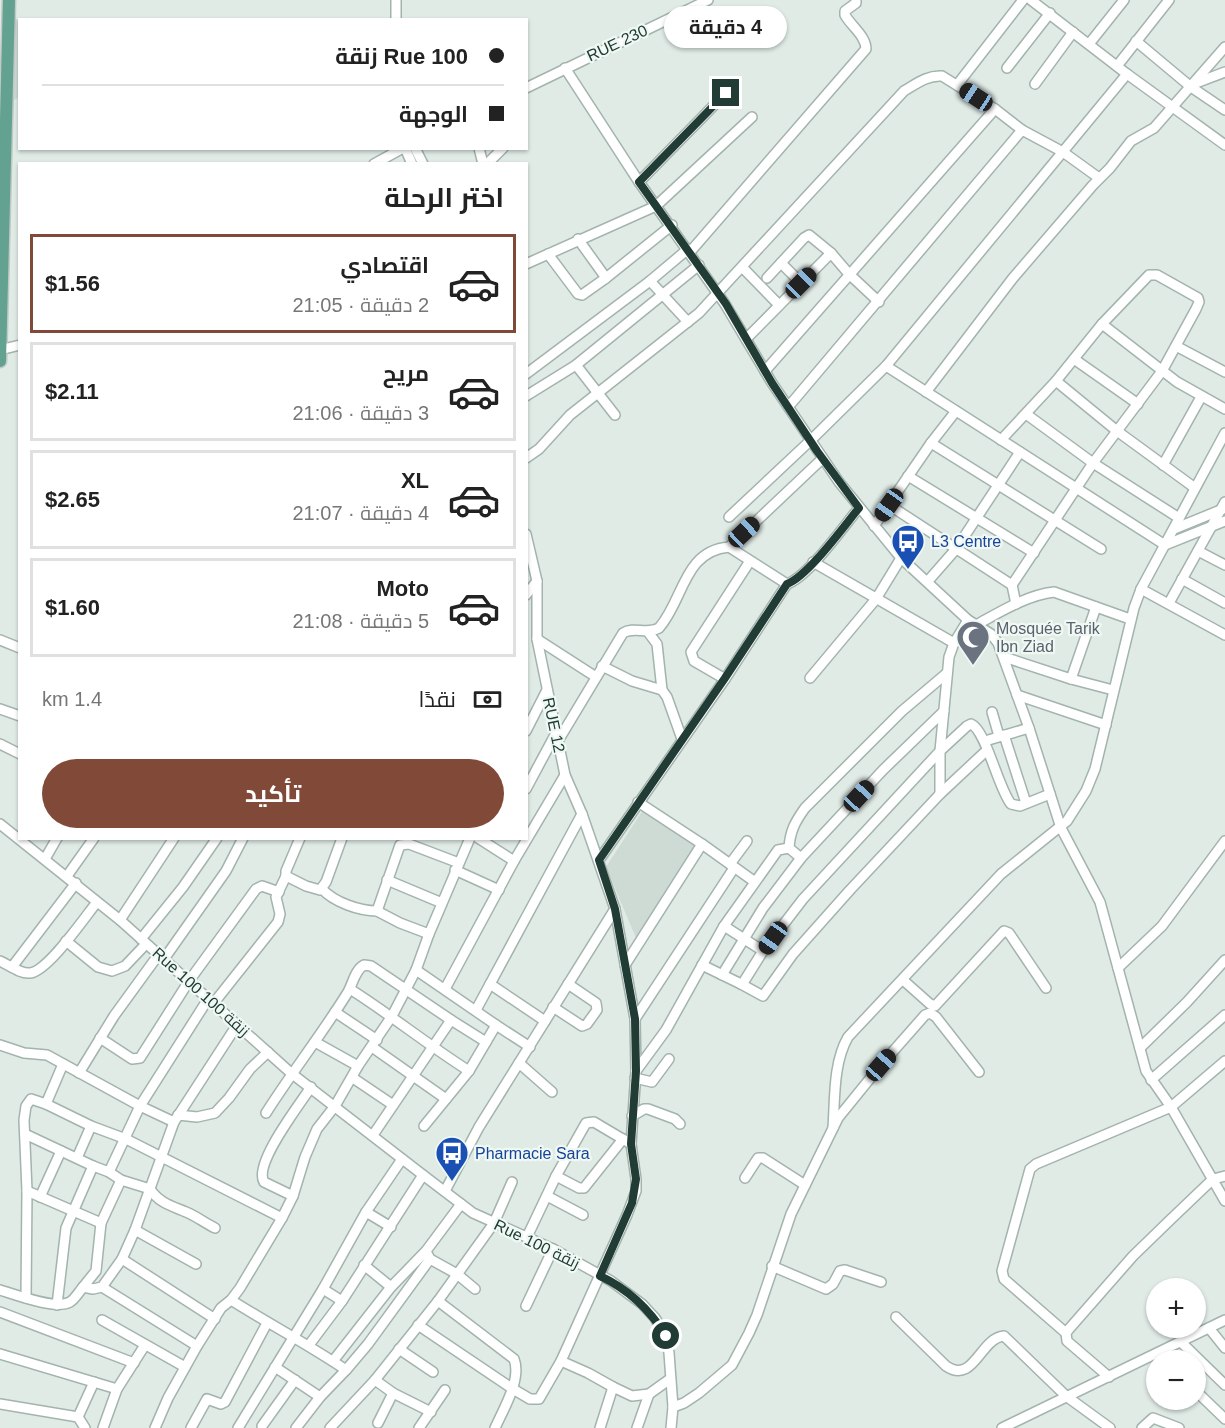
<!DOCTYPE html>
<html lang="ar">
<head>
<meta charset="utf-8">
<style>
  :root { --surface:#fff; --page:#f6f6f6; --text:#222; --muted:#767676; --line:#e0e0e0; --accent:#814938 }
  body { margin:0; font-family:Arial,Cairo,sans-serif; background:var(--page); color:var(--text); direction:rtl; height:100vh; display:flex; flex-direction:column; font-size:22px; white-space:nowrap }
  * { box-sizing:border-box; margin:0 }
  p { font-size:20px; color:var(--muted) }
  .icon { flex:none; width:33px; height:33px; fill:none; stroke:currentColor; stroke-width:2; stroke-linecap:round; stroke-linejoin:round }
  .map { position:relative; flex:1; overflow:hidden; direction:ltr }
  .drawer { position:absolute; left:18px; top:162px; width:510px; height:678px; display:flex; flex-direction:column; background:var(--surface); border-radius:0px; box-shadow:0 2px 4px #0004; direction:rtl }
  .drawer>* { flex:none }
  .guide { position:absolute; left:18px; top:18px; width:510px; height:132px; border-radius:0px; box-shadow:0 2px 4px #0004; direction:rtl; display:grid; align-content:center; height:132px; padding:0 24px; background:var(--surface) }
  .controls { position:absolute; left:1146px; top:1278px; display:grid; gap:12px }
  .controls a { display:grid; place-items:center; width:60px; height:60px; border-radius:50%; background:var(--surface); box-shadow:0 2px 4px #0004; font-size:30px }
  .end { position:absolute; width:27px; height:27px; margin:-14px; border:8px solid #203c34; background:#fff; box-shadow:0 0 0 3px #fff }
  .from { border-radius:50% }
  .bubble { position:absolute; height:42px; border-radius:21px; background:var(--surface); box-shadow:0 2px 4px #0004; font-size:20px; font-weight:700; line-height:42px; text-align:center; direction:rtl }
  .car { position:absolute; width:18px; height:36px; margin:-18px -9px; border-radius:8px; box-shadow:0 0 4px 2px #0007; background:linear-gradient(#222 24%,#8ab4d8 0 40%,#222 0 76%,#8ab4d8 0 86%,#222 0) }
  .guide b { display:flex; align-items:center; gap:21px; height:57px; font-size:22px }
  .guide b+b { border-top:2px solid var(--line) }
  .guide i { width:15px; height:15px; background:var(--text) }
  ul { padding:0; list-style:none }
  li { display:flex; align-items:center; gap:18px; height:99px; margin:0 12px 9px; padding:0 12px; border:3px solid var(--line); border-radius:0px }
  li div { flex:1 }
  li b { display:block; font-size:22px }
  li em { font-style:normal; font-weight:700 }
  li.active { border-color:var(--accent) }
  li>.icon { width:54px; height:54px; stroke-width:1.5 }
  h2 { padding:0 24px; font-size:27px; line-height:72px }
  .pay { display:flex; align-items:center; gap:15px; height:66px; padding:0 24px; font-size:22px }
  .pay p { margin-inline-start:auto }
  .cta { display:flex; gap:12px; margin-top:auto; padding:12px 24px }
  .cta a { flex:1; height:69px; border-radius:36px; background:var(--accent); color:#fff; font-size:24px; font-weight:700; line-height:69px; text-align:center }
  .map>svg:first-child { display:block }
  .built { fill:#cedbd5 }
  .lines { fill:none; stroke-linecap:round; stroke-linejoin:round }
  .minor-casing { stroke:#a3b3ad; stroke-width:12 }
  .major-casing { stroke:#c1c8c6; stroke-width:15 }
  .minor { stroke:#fff; stroke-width:9 }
  .major { stroke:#63a291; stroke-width:12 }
  .route { stroke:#203c34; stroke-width:8 }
  .labels { text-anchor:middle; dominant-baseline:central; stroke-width:4.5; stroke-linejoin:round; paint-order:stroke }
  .street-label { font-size:16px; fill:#203c34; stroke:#f0f8f4 }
  .transit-label { font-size:16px; fill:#164399; stroke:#f0f8f4; text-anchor:start }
  .worship-label { font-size:16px; fill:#5b616d; stroke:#f0f8f4; text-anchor:start }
</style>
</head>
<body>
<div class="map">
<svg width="1225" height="1428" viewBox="0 0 1225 1428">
  <rect width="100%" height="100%" fill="#e0ebe6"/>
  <!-- built -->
  <g class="built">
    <path d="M13,18L19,20L20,97L12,101Z"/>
    <path d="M643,810L700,845L636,938L606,867Z"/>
  </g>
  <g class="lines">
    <defs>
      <g id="minor">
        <path d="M1031,0L1127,74L1225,145"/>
        <path d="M396,20V0"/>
        <path d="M1136,41L1191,87L1225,110"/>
        <path d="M1089,44L1124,0"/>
        <path d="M1117,66L1169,0"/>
        <path d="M565,68L639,182L725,304L772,383L839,482L901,558L968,620L991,634L998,643L1029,728L1061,828L1100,902L1146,1071L1171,1107L1225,1201"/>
        <path d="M1007,68L1050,13"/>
        <path d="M1196,83L1225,72"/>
        <path d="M1035,84L1073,32"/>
        <path d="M957,85L1023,0"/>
        <path d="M526,88L708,0"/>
        <path d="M405,148L412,164"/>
        <path d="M415,148L423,164"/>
        <path d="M479,148L483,164"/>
        <path d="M374,164L403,148"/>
        <path d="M487,164L503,148"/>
        <path d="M639,182L726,93"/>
        <path d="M578,239L606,278"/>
        <path d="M690,252L866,49C866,36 851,26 845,15V11L856,3V0"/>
        <path d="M548,254L578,294L582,295L606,278L672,225"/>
        <path d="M781,263L801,283"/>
        <path d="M526,264L656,206L752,117"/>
        <path d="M742,267L779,305"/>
        <path d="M767,278L804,238L809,235L831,253L849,274L879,302"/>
        <path d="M650,281L688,322"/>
        <path d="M1102,324L1177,382L1225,409"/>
        <path d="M746,339L831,253"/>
        <path d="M1176,346L1225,372"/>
        <path d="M0,350L20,345"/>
        <path d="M1074,359L1138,404"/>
        <path d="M576,365L615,415"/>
        <path d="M886,366L1165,545L1225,521"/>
        <path d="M765,371L995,109"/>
        <path d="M526,374L650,281L688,249"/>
        <path d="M1056,381L1117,431L1195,488"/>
        <path d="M926,392L1013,278L1093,185L1110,168L1131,141L1154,128L1225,47"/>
        <path d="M526,396L576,365L699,265"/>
        <path d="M789,406L1022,130"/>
        <path d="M1026,414L1093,463L1179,518"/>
        <path d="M1001,440L1056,381L1102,324L1149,275H1157L1198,298L1199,302L1196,309L1162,371L1093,463L1012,585"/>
        <path d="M931,443L1101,549"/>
        <path d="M526,458L539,449L570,415L699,313L904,91C916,84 927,75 942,76L995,109L1022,130L1063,152L1099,178"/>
        <path d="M1163,465L1201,397"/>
        <path d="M908,476L1034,553"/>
        <path d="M889,505L1012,585L1016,604"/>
        <path d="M729,517L811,440L886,366L1127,74"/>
        <path d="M874,526L931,443L956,411"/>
        <path d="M1174,529L1223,509"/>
        <path d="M729,547L787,584"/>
        <path d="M1198,551L1225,565"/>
        <path d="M813,562L954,643"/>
        <path d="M1182,579L1225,603"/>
        <path d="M928,581L956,549L1020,452"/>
        <path d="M1141,589L1225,635"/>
        <path d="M526,595L537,581"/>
        <path d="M1169,603L1225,502"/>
        <path d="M976,625C1000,612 1027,595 1054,592L1130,619"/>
        <path d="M648,632L657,644L662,690"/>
        <path d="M537,639L596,677"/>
        <path d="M0,640L20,648"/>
        <path d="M1004,657L1071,679L1113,690"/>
        <path d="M602,666L632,681L662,690L667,697L682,739"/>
        <path d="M810,678L876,599L901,558"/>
        <path d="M725,679L694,661L691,652L750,561"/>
        <path d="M1071,679L1096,607"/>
        <path d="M1017,695L1106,725"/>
        <path d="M0,709L20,716"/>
        <path d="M992,712L999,736"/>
        <path d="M526,731L547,690"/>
        <path d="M1004,735L1026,803"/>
        <path d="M558,741L623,633C634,626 647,635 659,628C684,600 683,551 729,547L822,459"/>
        <path d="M985,741L1029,728"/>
        <path d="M0,744L20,754"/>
        <path d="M526,789L556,733"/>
        <path d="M940,794V751L967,726L971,724C986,730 998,788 1011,804L1020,806L1050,794"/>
        <path d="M638,802L702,844L755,882"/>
        <path d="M0,824L120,920L291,1073L423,1175L473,1213L553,1249L611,1281L642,1304L655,1318L666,1336L669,1353L673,1407L671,1428"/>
        <path d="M300,838L286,871V876L306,886L320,890L326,882L342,838"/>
        <path d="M478,838L514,861"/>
        <path d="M789,848C790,831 795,822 805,808L902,711L947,673"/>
        <path d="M45,859L57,838"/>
        <path d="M599,860L725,679L787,584C809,576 843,527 859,508"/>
        <path d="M730,864L747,841"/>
        <path d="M455,870L499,890"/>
        <path d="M67,876L94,838"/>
        <path d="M387,880L442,903"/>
        <path d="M322,889C334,902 359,911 377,911L400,845L409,844L459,863"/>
        <path d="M377,911L400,923L429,934"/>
        <path d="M120,920L174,838"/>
        <path d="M724,926L763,951"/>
        <path d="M141,939L183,887L217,838"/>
        <path d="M66,941L98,967L112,971L125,966L146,944"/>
        <path d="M164,959L226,871L243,838"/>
        <path d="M0,961C9,965 20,974 30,973C48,971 85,917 97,902"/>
        <path d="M625,965L702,844"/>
        <path d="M702,965L741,984L743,983L763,951L803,899L940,751L949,657L954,643L968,620"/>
        <path d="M12,967L76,883"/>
        <path d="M1118,968L1162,926L1225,841"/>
        <path d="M416,970L496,1025L530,1047"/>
        <path d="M722,975L763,908L801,858L883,770L944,711"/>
        <path d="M903,980L930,1004L935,1006L1004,931L1009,933L1046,988"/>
        <path d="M490,984L545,1021"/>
        <path d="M741,984L763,996L793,954L850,890L940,794L986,751"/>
        <path d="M350,989C391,1015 428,1045 469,1071"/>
        <path d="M445,989L514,861L565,775"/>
        <path d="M213,1004L278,922L280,914L276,897L286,876"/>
        <path d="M553,1007L582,1026L587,1024L597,1010L596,1003L568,984"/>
        <path d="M476,1010L582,814"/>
        <path d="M335,1012L377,1040"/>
        <path d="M635,1019L734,868"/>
        <path d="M100,1038L132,1059L140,1058L189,981L256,889L262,886L279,892"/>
        <path d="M315,1042L358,1066"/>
        <path d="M0,1045L24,1053L47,1055L140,1106L174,1122"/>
        <path d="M372,1047L446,1099"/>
        <path d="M1140,1048L1187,1002L1225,960"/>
        <path d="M519,1063L552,1092"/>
        <path d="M636,1071L666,1030L724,926L778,850L789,848L801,858"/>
        <path d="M79,1073L114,1016L159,954"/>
        <path d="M353,1078L393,1105"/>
        <path d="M635,1078L652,1082L669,1059"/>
        <path d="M1151,1080L1225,1015"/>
        <path d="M46,1104L63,1064"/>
        <path d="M266,1113C292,1072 322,1034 348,992C353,983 355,970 364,965L371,966L451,1020L486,1042"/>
        <path d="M178,1115L197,1117L215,1113L229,1098L250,1069L268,1052"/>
        <path d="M632,1116L644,1109H648L675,1119L680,1124"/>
        <path d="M424,1126L469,1071L496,1025"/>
        <path d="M833,1128C835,1099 833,1063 848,1037L1001,874L1067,821L1086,791L1095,769L1134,608L1141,589L1225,433"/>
        <path d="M25,1134L93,1166L109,1172L121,1180L150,1189C159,1203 172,1206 186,1212C196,1216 205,1223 215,1228"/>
        <path d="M373,1135L451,1020"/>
        <path d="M77,1158L91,1126"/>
        <path d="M109,1172L140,1106L208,999"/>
        <path d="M556,1176L579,1188H584L623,1139"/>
        <path d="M745,1178L758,1158H763L805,1185"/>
        <path d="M27,1191L101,1223"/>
        <path d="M445,1191L479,1127L615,909"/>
        <path d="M293,1196L264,1182C253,1164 300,1104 311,1087"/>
        <path d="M547,1196L583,1215"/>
        <path d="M40,1197L61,1151"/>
        <path d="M366,1212L391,1227"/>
        <path d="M135,1230L196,1264"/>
        <path d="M527,1237L556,1176L586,1123L594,1122L631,1144"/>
        <path d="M428,1255L430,1259L457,1274L475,1289"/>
        <path d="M122,1259L215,1319"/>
        <path d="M364,1265L391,1287"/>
        <path d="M772,1266L826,1289L833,1284L840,1271L845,1270L881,1282"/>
        <path d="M83,1287L96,1271L101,1223L121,1180"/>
        <path d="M102,1287L197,1346"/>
        <path d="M323,1289L342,1301"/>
        <path d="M0,1290C16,1295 56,1310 70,1302C75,1299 79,1292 83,1287L93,1289L102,1287L122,1259L135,1230L174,1122L237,1025"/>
        <path d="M26,1298L27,1191L24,1120L26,1106L31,1099L46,1104L91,1126L126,1139L282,1218"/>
        <path d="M231,1300C269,1324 309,1345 346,1370"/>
        <path d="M438,1301L514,1359C522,1379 503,1410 495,1428"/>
        <path d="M57,1305L66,1228L93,1166"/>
        <path d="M526,1306L553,1249"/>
        <path d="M0,1312L134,1363"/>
        <path d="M896,1317L946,1366C974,1385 980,1338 1004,1336L1066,1396L1110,1428"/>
        <path d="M102,1320L185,1367"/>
        <path d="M418,1325L513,1389L530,1399H539L561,1361L627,1215L636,1191V1179L631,1144L636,1071L635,1019L615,909L582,814L565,775L537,639V581L526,534"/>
        <path d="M1209,1328L1225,1348"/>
        <path d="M1066,1333L1004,1279L1002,1271L1030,1169L1036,1164L1171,1107L1225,1061"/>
        <path d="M1181,1342L1225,1385"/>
        <path d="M309,1345L342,1301L423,1175"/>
        <path d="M399,1349L433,1372"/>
        <path d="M0,1354L117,1389"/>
        <path d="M333,1361L391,1287L426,1251L461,1204"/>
        <path d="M561,1361L588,1373L613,1387L632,1396L649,1394L670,1379"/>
        <path d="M275,1367L320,1397"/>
        <path d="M1109,1377L1067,1341L1066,1333L1069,1329L1133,1256L1168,1222L1213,1179L1225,1176"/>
        <path d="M375,1380L393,1393L431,1412"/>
        <path d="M1196,1391L1225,1419"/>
        <path d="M0,1404L78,1417L85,1428"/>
        <path d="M673,1407L684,1403L699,1393L732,1365L749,1333L757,1315L791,1214L838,1118L881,1065L925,1015L930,1013L936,1017L979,1072"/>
        <path d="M78,1417L94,1382"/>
        <path d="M378,1423L393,1393"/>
        <path d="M262,1426L295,1380"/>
        <path d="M103,1428L117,1389L145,1345"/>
        <path d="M155,1428L168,1398L197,1346L221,1308L231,1300L240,1288L282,1218L293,1196L305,1157L317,1129L335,1106L358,1066L392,1016L416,970L429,934L470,838"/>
        <path d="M191,1428L207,1399L221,1404L225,1402L267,1323"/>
        <path d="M238,1428L323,1289L366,1212L402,1159"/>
        <path d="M296,1428L320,1397L346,1370L368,1344L430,1259"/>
        <path d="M330,1428L375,1380L438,1301L494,1223L512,1182"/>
        <path d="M419,1428L445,1390"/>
        <path d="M600,1428L613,1387"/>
        <path d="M637,1428L649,1394"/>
        <path d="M1002,1428L1225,1320"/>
        <path d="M1142,1428L1153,1418L1179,1428"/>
      </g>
      <path id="major" d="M0,361L9,0"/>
    </defs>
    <!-- minor casing -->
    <use href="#minor" class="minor-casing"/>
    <!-- major casing -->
    <use href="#major" class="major-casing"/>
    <!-- minor -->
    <use href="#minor" class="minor"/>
    <!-- major -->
    <use href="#major" class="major"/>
  </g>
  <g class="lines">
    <!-- route -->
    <path class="route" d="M666,1336C650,1310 628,1289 600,1276L632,1203L636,1179L631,1144L636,1071L635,1019L615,909L599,860L725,678L787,584C808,576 844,526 859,508L817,451L772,383L726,304L639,182L726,93"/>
  </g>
  <!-- icons -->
  <defs>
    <symbol id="bus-pin" viewBox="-11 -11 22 30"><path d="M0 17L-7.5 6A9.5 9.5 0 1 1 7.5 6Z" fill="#1a4fb4" stroke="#f0f8f4"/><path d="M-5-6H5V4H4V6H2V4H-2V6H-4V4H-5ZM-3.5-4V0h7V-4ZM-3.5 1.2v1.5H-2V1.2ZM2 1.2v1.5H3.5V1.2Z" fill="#fff"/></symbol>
    <symbol id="mosque-pin" viewBox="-11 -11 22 30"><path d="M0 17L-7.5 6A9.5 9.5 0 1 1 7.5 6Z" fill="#6b7280" stroke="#f0f8f4"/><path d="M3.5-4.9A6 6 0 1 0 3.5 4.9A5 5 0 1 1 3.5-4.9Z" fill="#fff"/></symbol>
  </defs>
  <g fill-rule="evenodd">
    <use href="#bus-pin" x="889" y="522" width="38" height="52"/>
    <use href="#mosque-pin" x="954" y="618" width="38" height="52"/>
    <use href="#bus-pin" x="433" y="1134" width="38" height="52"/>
  </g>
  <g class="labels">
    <!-- street labels -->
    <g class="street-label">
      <text transform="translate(617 43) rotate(-25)">RUE 230</text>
      <text transform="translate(554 725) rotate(78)">RUE 12</text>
      <text transform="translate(201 992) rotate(42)">Rue 100 زنقة 100</text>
      <text transform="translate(537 1244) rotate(26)">Rue 100 زنقة</text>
    </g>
    <!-- transit labels -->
    <g class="transit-label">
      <text x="931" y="541">L3 Centre</text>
      <text x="475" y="1153">Pharmacie Sara</text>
    </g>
    <!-- worship labels -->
    <g class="worship-label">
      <text x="996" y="628">Mosquée Tarik<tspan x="996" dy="18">Ibn Ziad</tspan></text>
    </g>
  </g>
</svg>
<div class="controls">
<a>+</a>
<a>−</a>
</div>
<i class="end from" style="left:666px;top:1336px"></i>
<i class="end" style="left:726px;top:93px"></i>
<div class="bubble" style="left:664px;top:6px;width:123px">4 دقيقة</div>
<i class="car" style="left:976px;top:97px;rotate:303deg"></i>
<i class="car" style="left:801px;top:283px;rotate:45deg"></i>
<i class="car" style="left:889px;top:505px;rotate:215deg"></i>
<i class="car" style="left:744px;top:532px;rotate:47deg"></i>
<i class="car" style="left:859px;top:796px;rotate:43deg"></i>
<i class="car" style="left:773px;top:938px;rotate:215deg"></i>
<i class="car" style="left:881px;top:1065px;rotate:41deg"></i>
<div class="guide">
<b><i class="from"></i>Rue 100 زنقة</b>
<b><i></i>الوجهة</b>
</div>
<section class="drawer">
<h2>اختر الرحلة</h2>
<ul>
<li class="active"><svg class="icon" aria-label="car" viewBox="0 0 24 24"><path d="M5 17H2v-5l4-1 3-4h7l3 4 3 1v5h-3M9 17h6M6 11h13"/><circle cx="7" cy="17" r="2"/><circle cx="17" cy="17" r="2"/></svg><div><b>اقتصادي</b><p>2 دقيقة · 21:05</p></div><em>$1.56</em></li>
<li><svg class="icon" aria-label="car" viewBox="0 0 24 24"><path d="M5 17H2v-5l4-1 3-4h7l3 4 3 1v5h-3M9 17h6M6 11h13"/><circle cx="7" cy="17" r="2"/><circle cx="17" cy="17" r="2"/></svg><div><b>مريح</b><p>3 دقيقة · 21:06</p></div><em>$2.11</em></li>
<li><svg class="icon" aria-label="car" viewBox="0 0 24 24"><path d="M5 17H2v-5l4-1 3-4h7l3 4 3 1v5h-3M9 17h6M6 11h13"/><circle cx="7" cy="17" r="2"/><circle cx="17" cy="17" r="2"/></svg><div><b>XL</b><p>4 دقيقة · 21:07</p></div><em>$2.65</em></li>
<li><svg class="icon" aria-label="car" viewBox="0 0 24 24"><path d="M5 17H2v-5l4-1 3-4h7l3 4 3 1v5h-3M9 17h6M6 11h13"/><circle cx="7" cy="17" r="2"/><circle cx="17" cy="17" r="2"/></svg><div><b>Moto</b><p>5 دقيقة · 21:08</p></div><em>$1.60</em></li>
</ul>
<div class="pay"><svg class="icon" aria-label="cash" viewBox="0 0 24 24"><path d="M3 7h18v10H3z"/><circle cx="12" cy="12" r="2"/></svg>نقدًا<p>1.4 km</p></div>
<div class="cta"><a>تأكيد</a></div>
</section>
</div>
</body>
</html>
